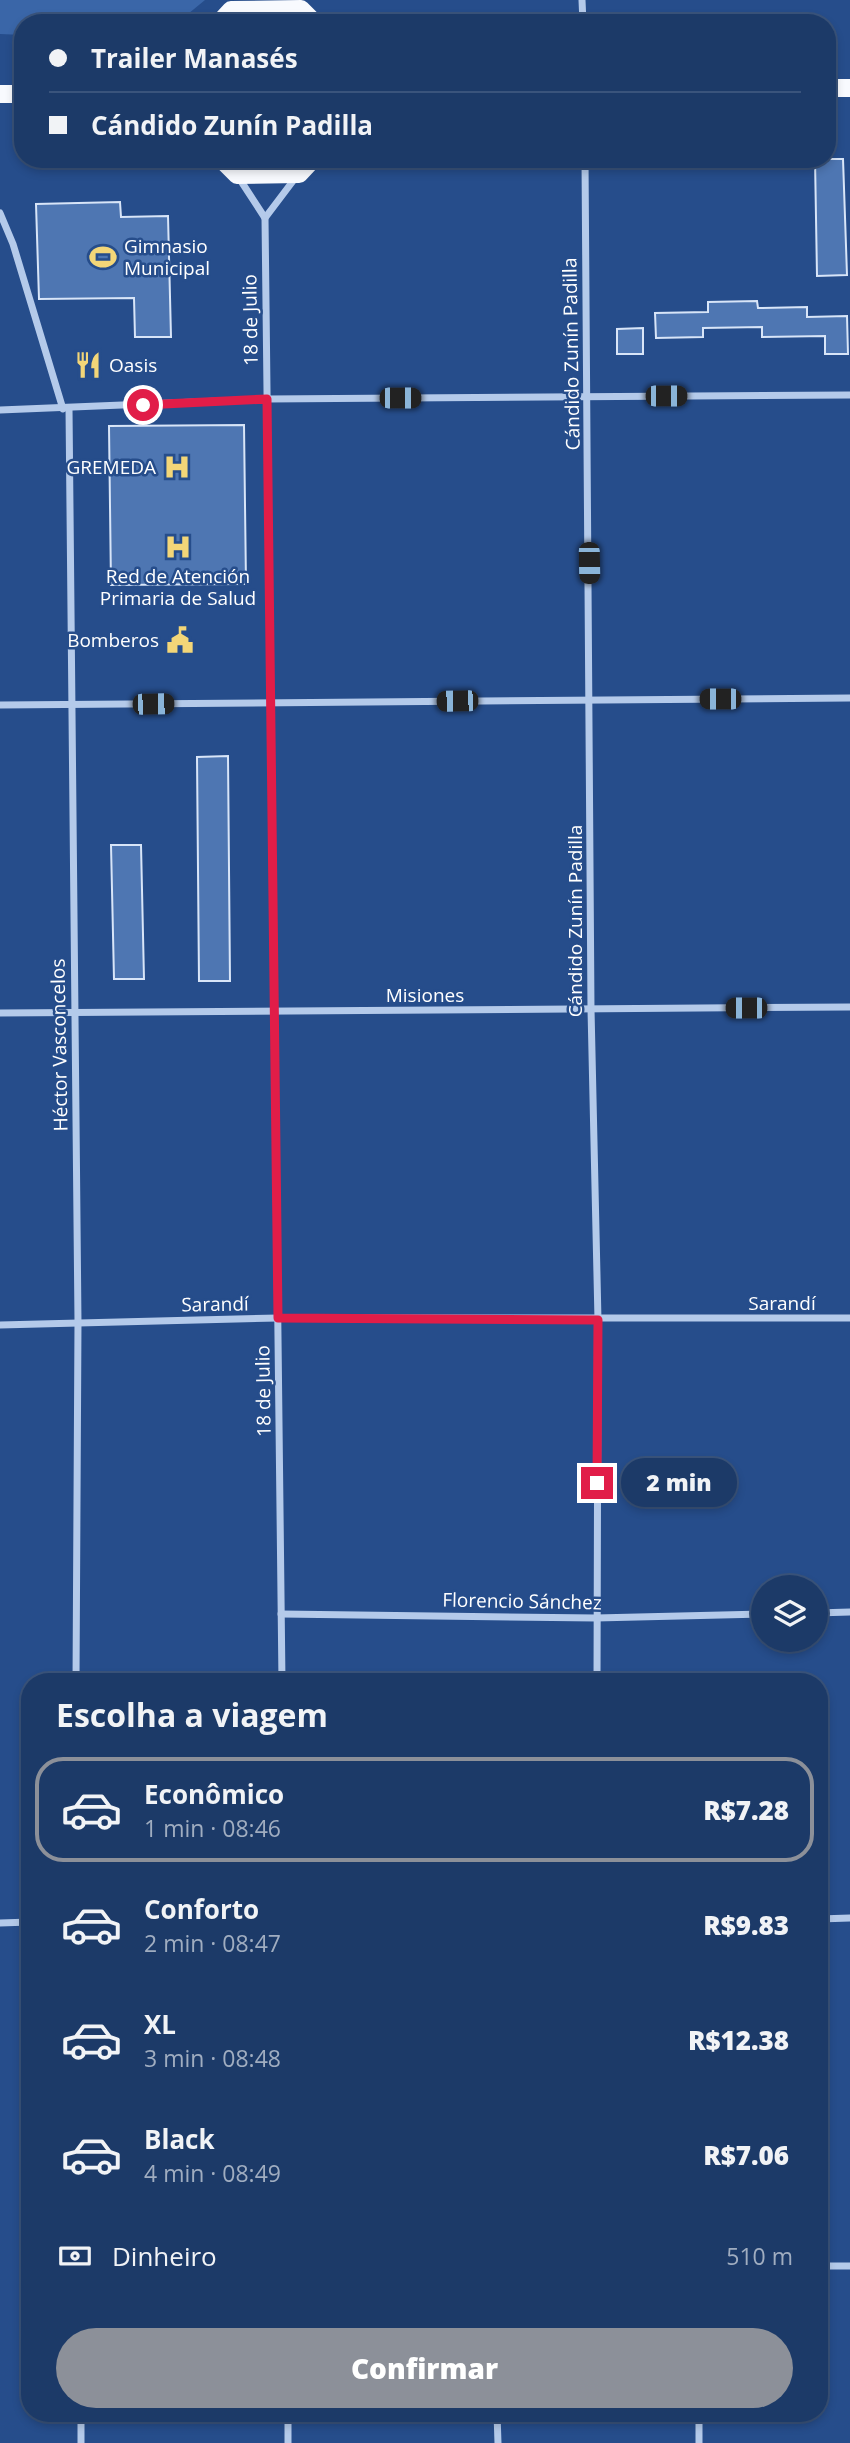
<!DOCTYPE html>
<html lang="pt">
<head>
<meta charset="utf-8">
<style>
  :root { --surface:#1c3a68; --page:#294571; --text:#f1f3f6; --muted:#a0adc0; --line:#3a547c; --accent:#8c9099 }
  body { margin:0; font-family:"Open Sans",sans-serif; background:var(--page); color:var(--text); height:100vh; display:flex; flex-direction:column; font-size:26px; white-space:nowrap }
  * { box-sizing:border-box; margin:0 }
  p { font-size:23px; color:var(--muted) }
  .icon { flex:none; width:38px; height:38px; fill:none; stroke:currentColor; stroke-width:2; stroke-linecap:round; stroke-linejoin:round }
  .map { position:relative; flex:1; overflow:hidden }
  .drawer { position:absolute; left:21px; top:1673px; width:807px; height:749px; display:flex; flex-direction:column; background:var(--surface); border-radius:28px; box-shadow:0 4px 10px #0003,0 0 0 2px var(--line) }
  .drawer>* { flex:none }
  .guide { position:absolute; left:14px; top:14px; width:822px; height:154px; border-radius:28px; box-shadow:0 4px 10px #0003,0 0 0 2px var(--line); display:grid; align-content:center; height:154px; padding:0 35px; background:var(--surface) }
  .buttons { position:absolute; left:751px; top:1575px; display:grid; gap:14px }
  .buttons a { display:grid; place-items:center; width:77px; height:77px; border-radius:50%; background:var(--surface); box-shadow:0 4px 10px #0003,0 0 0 2px var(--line); font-size:35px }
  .end { position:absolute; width:32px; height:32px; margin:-16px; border:9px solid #e11d48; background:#fff; box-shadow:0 0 0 4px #fff }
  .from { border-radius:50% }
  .bubble { position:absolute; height:49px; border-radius:24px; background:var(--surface); box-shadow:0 4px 10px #0003,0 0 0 2px var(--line); font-size:23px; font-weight:800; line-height:49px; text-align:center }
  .car { position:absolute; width:21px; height:42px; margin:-21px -10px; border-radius:9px; box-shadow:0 0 5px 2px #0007; background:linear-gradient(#222 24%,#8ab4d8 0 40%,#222 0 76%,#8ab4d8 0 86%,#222 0) }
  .guide b { display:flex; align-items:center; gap:24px; height:66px; font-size:26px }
  .guide b+b { border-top:2px solid var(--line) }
  .guide i { width:18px; height:18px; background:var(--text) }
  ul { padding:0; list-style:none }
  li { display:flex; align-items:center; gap:21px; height:105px; margin:0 14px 10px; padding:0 21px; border:4px solid transparent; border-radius:28px }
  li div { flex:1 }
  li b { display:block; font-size:26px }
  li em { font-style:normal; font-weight:800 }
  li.active { border-color:var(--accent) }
  li>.icon { width:63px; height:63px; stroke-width:1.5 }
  h2 { padding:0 35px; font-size:32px; line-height:84px }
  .pay { display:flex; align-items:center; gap:18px; height:77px; padding:0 35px; font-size:26px }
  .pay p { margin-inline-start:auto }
  .cta { display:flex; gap:14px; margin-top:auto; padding:14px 35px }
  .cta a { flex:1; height:80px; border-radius:42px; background:var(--accent); color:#fff; font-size:28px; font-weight:800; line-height:80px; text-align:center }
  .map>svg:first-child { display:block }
  .green { fill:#3a66a8 }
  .building { fill:#4e76b2; stroke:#d8e5f8; stroke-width:2 }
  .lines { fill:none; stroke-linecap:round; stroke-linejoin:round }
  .street { stroke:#b4caea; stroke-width:7 }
  .primary { stroke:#f8fafe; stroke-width:18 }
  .route { stroke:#e11d48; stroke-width:9 }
  .labels { text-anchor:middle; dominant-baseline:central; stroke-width:5; stroke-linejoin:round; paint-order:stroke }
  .poi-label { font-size:19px; fill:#fff; stroke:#264d8b; text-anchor:start }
  .street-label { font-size:19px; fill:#fff; stroke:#264d8b }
</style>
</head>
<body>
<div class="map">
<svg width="850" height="2443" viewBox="0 0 850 2443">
  <rect width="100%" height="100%" fill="#264d8b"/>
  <!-- green -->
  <path class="green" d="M0,0H205L177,23H23V35L0,34Z"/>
  <!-- building -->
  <g class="building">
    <path d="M815,159H843L847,275L817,276Z"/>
    <path d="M120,202L121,217L168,216L171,337H135L134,298L39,299L36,204Z"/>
    <path d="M757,301L758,308L807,307V317L847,316L848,354H825V336L762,337V327L703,328V337L656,338L655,313L708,312V302Z"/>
    <path d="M643,328V354H617V329Z"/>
    <path d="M244,425L246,584L111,585L109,426Z"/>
    <path d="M228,756L230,981H199L197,757Z"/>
    <path d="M111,845H141L144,979H114Z"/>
  </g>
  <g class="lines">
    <!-- street -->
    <g class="street">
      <path d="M582,0L583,23"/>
      <path d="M585,159L591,1009L598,1320L597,1682"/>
      <path d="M239,178L265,218L282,1682"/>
      <path d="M0,213L13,244L63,409"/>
      <path d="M265,218L296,177"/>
      <path d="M69,408L78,1322L76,1682"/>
      <path d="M0,410L267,399L850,395"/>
      <path d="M0,705L850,698"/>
      <path d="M0,1013L850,1007"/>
      <path d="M0,1325L278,1318H850"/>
      <path d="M816,1613L850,1612"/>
      <path d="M281,1614L596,1618L763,1614"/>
      <path d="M819,1919L850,1918"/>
      <path d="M0,1923L30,1922"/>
      <path d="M819,2266H850"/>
      <path d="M81,2413V2443"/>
      <path d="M497,2413L498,2443"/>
      <path d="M699,2413V2443"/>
      <path d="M288,2443V2413"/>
    </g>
    <!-- primary -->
    <g class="primary">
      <path d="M219,23L231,10L301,9L315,23"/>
      <path d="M828,88H850"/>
      <path d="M0,94H23"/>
      <path d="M221,159L237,175L299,174L313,159"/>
    </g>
  </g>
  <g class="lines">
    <!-- route -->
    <path class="route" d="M143,405L267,399L278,1318L598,1320L597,1483"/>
  </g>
  <!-- icons -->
  <defs>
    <symbol id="stadium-bare" viewBox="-9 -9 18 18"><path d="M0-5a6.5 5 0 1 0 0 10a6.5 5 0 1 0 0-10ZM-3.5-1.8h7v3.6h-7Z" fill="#f3d678" stroke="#264d8b" stroke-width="2.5" paint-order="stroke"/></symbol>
    <symbol id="restaurant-bare" viewBox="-9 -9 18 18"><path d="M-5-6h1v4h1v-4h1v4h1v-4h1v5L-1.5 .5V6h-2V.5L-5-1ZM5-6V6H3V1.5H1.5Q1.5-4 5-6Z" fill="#f3d678" stroke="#264d8b" stroke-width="2.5" paint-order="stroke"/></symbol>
    <symbol id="hospital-bare" viewBox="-9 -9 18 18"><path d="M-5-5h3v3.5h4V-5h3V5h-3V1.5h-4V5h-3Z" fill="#f3d678" stroke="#264d8b" stroke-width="2.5" paint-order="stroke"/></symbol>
    <symbol id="civic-bare" viewBox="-9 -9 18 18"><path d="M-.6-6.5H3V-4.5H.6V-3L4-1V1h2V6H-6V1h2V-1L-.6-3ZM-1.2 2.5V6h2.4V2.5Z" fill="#f3d678" stroke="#264d8b" stroke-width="2.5" paint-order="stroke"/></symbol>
  </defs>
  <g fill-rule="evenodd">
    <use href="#stadium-bare" x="84" y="238" width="38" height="38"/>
    <use href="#restaurant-bare" x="69" y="346" width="38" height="38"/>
    <use href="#hospital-bare" x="158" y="448" width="38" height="38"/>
    <use href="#hospital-bare" x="159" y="528" width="38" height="38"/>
    <use href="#civic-bare" x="161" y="621" width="38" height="38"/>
  </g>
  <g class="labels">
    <!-- poi labels -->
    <g class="poi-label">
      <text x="124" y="246">Gimnasio<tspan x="124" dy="22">Municipal</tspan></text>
      <text x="109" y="365">Oasis</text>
      <text x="156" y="467" text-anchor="end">GREMEDA</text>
      <text x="178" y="576" text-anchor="middle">Red de Atención<tspan x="178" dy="22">Primaria de Salud</tspan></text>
      <text x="159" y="640" text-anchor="end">Bomberos</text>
    </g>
    <!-- street labels -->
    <g class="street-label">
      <text transform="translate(250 320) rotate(-91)">18 de Julio</text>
      <text transform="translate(571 354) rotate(-91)">Cándido Zunín Padilla</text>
      <text transform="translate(575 921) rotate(-90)">Cándido Zunín Padilla</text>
      <text x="425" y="995">Misiones</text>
      <text transform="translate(59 1045) rotate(-91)">Héctor Vasconcelos</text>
      <text x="782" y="1303">Sarandí</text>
      <text transform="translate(215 1304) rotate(-1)">Sarandí</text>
      <text transform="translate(263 1391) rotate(-91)">18 de Julio</text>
      <text transform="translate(522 1601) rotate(1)">Florencio Sánchez</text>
    </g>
  </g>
</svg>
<div class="buttons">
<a><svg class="icon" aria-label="layers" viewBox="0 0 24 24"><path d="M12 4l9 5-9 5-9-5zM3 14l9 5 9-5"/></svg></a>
</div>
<i class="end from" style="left:143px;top:405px"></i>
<i class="end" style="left:597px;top:1483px"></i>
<div class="bubble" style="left:621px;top:1458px;width:116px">2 min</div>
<i class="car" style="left:666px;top:396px;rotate:90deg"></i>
<i class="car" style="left:400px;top:398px;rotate:90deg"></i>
<i class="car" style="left:589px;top:563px;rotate:179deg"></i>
<i class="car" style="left:720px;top:699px;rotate:270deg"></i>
<i class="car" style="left:457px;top:701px;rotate:269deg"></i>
<i class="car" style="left:153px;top:704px;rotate:89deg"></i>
<i class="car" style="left:746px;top:1008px;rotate:270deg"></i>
<div class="guide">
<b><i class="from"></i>Trailer Manasés</b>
<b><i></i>Cándido Zunín Padilla</b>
</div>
<section class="drawer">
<h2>Escolha a viagem</h2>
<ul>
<li class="active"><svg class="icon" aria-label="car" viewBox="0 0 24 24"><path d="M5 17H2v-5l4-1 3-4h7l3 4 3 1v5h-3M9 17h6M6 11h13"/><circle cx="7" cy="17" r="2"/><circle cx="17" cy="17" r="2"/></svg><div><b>Econômico</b><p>1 min · 08:46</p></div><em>R$7.28</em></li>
<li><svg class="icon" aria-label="car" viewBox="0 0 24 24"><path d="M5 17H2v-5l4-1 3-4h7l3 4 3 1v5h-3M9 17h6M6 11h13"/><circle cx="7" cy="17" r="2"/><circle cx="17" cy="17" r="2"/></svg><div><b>Conforto</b><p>2 min · 08:47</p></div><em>R$9.83</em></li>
<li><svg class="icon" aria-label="car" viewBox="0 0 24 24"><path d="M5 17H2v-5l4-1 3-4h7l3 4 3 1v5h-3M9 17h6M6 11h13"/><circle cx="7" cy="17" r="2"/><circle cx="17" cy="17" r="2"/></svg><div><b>XL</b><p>3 min · 08:48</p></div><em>R$12.38</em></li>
<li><svg class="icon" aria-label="car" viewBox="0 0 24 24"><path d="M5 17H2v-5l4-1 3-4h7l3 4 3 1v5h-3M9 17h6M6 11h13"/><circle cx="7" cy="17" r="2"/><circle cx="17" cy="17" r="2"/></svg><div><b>Black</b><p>4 min · 08:49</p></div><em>R$7.06</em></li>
</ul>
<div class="pay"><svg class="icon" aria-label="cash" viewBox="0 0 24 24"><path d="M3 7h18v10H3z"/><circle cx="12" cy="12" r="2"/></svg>Dinheiro<p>510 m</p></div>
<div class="cta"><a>Confirmar</a></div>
</section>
</div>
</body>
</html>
